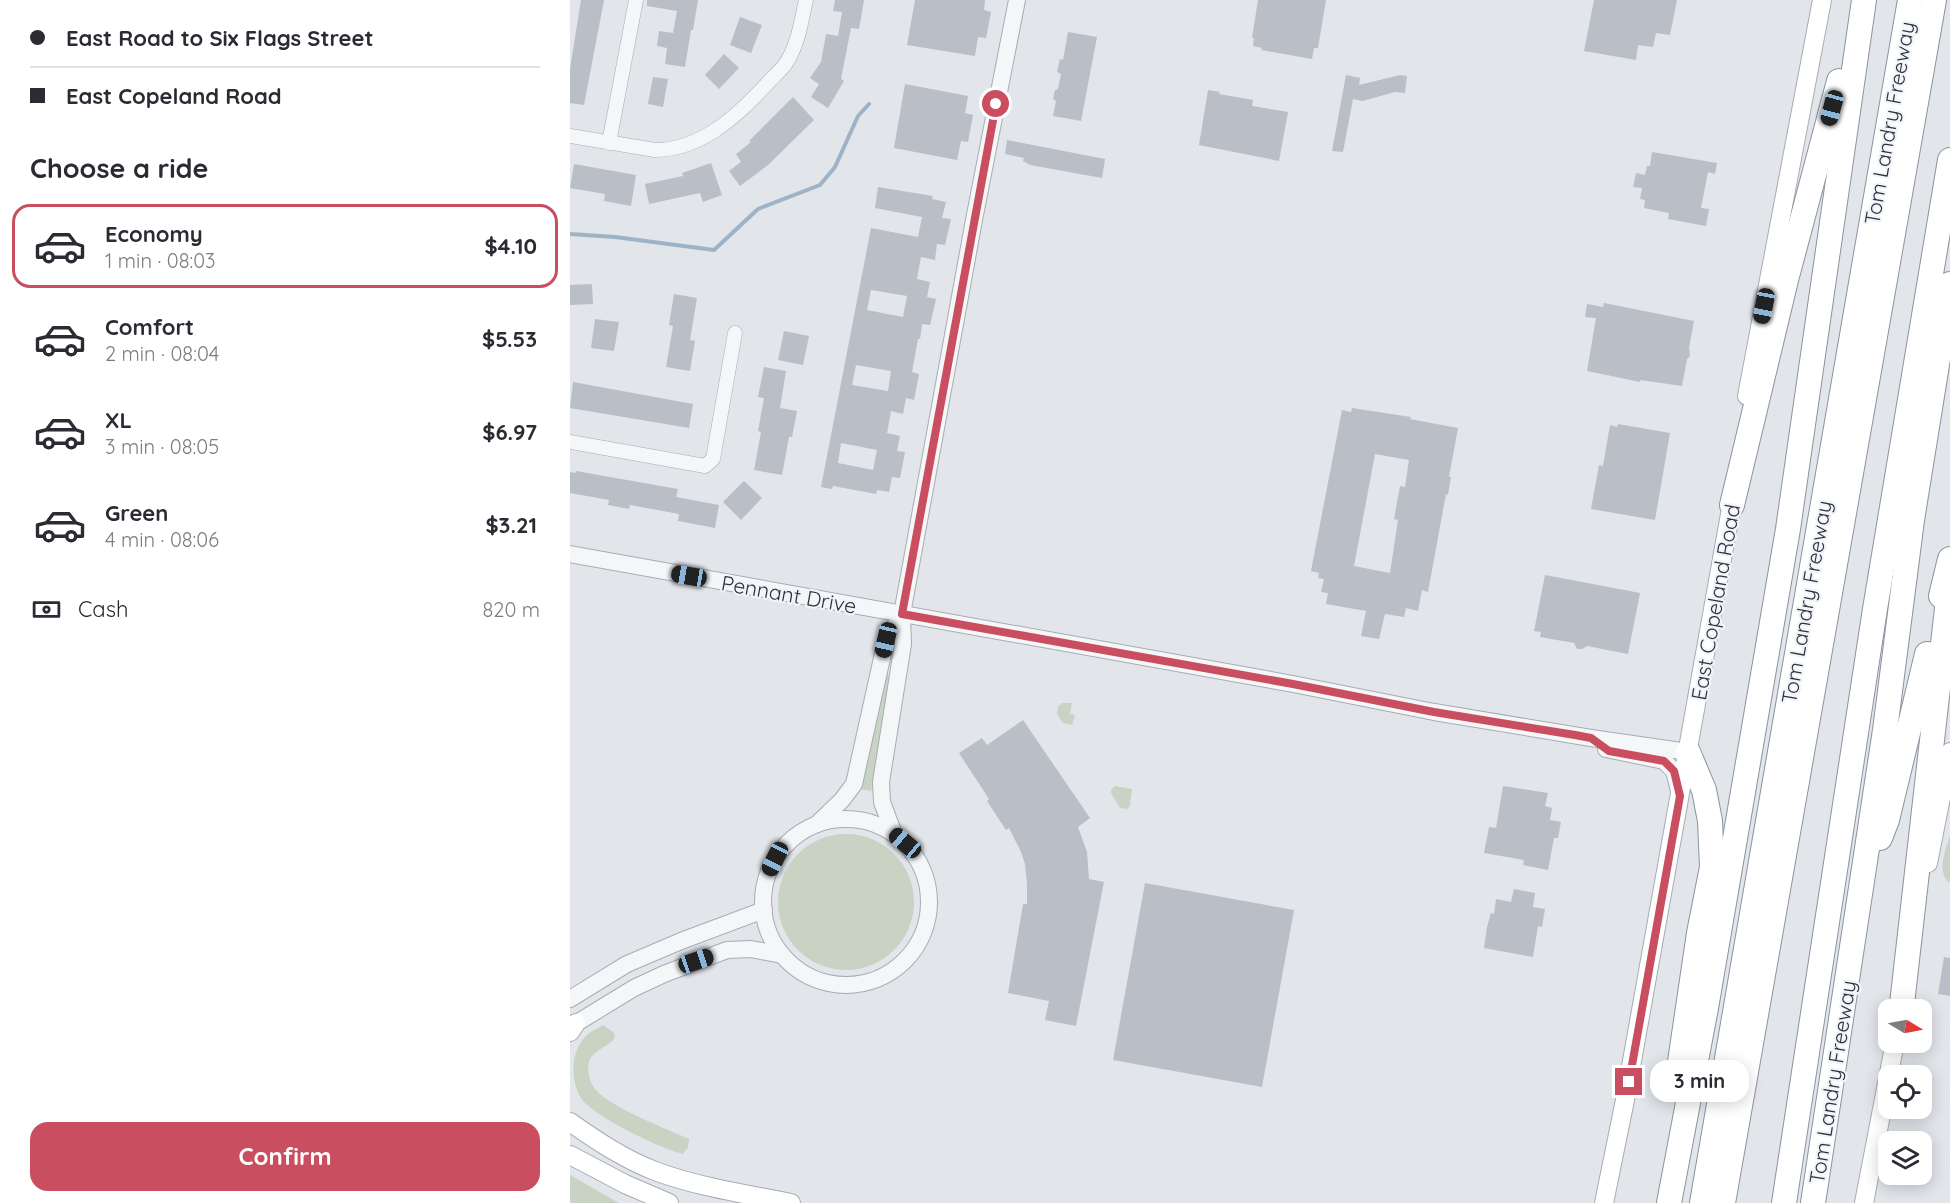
<!DOCTYPE html>
<html lang="en">
<head>
<meta charset="utf-8">
<style>
  :root { --surface:#fff; --page:#f2f2f3; --text:#2b2b33; --muted:#7c7c81; --line:#e1e1e2; --accent:#c94e60 }
  body { margin:0; font-family:Quicksand,sans-serif; background:var(--page); color:var(--text); height:100vh; display:flex; flex-direction:column; font-size:22px; white-space:nowrap }
  * { box-sizing:border-box; margin:0 }
  p { font-size:20px; color:var(--muted) }
  .icon { flex:none; width:33px; height:33px; fill:none; stroke:currentColor; stroke-width:2; stroke-linecap:round; stroke-linejoin:round }
  .map { position:relative; flex:1; overflow:hidden }
  .sheet { display:flex; flex-direction:column; background:var(--surface); width:570px }
  .sheet>* { flex:none }
  .top-card { display:grid; align-content:center; height:132px; padding:0 30px; background:var(--surface) }
  .needle { width:39px; rotate:100deg }
  .controls { position:absolute; left:1308px; top:999px; display:grid; gap:12px }
  .controls a { display:grid; place-items:center; width:54px; height:54px; border-radius:12px; background:var(--surface); box-shadow:0 3px 15px #0003; font-size:30px }
  .end { position:absolute; width:27px; height:27px; margin:-14px; border:8px solid #c94e60; background:#fff; box-shadow:0 0 0 3px #fff }
  .from { border-radius:50% }
  .bubble { position:absolute; height:42px; border-radius:18px; background:var(--surface); box-shadow:0 3px 15px #0003; font-size:20px; font-weight:700; line-height:42px; text-align:center }
  .car { position:absolute; width:18px; height:36px; margin:-18px -9px; border-radius:8px; box-shadow:0 0 4px 2px #0007; background:linear-gradient(#222 24%,#8ab4d8 0 40%,#222 0 76%,#8ab4d8 0 86%,#222 0) }
  .top-card b { display:flex; align-items:center; gap:21px; height:57px; font-size:22px }
  .top-card b+b { border-top:2px solid var(--line) }
  .top-card i { width:15px; height:15px; background:var(--text) }
  ul { padding:0; list-style:none }
  li { display:flex; align-items:center; gap:18px; height:84px; margin:0 12px 9px; padding:0 18px; border:3px solid transparent; border-radius:18px }
  li div { flex:1 }
  li b { display:block; font-size:22px }
  li em { font-style:normal; font-weight:700 }
  li.current { border-color:var(--accent) }
  li>.icon { width:54px; height:54px; stroke-width:1.5 }
  h2 { padding:0 30px; font-size:27px; line-height:72px }
  .pay { display:flex; align-items:center; gap:15px; height:66px; padding:0 30px; font-size:22px }
  .pay p { margin-inline-start:auto }
  .primary-button { display:flex; gap:12px; margin-top:auto; padding:12px 30px }
  .primary-button a { flex:1; height:69px; border-radius:18px; background:var(--accent); color:#fff; font-size:24px; font-weight:700; line-height:69px; text-align:center }
  main { display:flex; flex:1; min-height:0 }
  .map>svg:first-child { display:block }
  .green { fill:#c8d3c4 }
  .lines { fill:none; stroke-linecap:round; stroke-linejoin:round }
  .stream { stroke:#9fb3c8; stroke-width:4 }
  .building { fill:#babec7; fill-rule:evenodd }
  .minor-casing { stroke:#a7acb4; stroke-width:15 }
  .tertiary-casing { stroke:#a7acb4; stroke-width:18 }
  .secondary-casing { stroke:#a7acb4; stroke-width:20 }
  .motorway-casing { stroke:#8a93a0; stroke-width:26 }
  .minor { stroke:#f5f6f8; stroke-width:14 }
  .tertiary { stroke:#f5f6f8; stroke-width:16 }
  .secondary { stroke:#fff; stroke-width:18 }
  .motorway { stroke:#fff; stroke-width:24 }
  .route { stroke:#c94e60; stroke-width:8 }
  .labels { text-anchor:middle; dominant-baseline:central; stroke-width:4.5; stroke-linejoin:round; paint-order:stroke }
  .street-label { font-size:21px; fill:#2b3341; stroke:#f2f4f7 }
</style>
</head>
<body>
<main>
<section class="sheet">
<div class="top-card">
<b><i class="from"></i>East Road to Six Flags Street</b>
<b><i></i>East Copeland Road</b>
</div>
<h2>Choose a ride</h2>
<ul>
<li class="current"><svg class="icon" aria-label="car" viewBox="0 0 24 24"><path d="M5 17H2v-5l4-1 3-4h7l3 4 3 1v5h-3M9 17h6M6 11h13"/><circle cx="7" cy="17" r="2"/><circle cx="17" cy="17" r="2"/></svg><div><b>Economy</b><p>1 min · 08:03</p></div><em>$4.10</em></li>
<li><svg class="icon" aria-label="car" viewBox="0 0 24 24"><path d="M5 17H2v-5l4-1 3-4h7l3 4 3 1v5h-3M9 17h6M6 11h13"/><circle cx="7" cy="17" r="2"/><circle cx="17" cy="17" r="2"/></svg><div><b>Comfort</b><p>2 min · 08:04</p></div><em>$5.53</em></li>
<li><svg class="icon" aria-label="car" viewBox="0 0 24 24"><path d="M5 17H2v-5l4-1 3-4h7l3 4 3 1v5h-3M9 17h6M6 11h13"/><circle cx="7" cy="17" r="2"/><circle cx="17" cy="17" r="2"/></svg><div><b>XL</b><p>3 min · 08:05</p></div><em>$6.97</em></li>
<li><svg class="icon" aria-label="car" viewBox="0 0 24 24"><path d="M5 17H2v-5l4-1 3-4h7l3 4 3 1v5h-3M9 17h6M6 11h13"/><circle cx="7" cy="17" r="2"/><circle cx="17" cy="17" r="2"/></svg><div><b>Green</b><p>4 min · 08:06</p></div><em>$3.21</em></li>
</ul>
<div class="pay"><svg class="icon" aria-label="cash" viewBox="0 0 24 24"><path d="M3 7h18v10H3z"/><circle cx="12" cy="12" r="2"/></svg>Cash<p>820 m</p></div>
<div class="primary-button"><a>Confirm</a></div>
</section>
<div class="map">
<svg width="1380" height="1203" viewBox="0 0 1380 1203">
  <rect width="100%" height="100%" fill="#e2e5ea"/>
  <!-- green -->
  <g class="green">
    <path d="M316,674L319,676L318,683L301,791L291,789Z"/>
    <path d="M492,703H502L500,714L505,715L502,725L493,723L487,714L488,706Z"/>
    <path d="M545,786L562,789L560,806L557,809L550,808L541,793V790Z"/>
    <circle cx="276" cy="902" r="68"/>
    <path d="M1380,835V880L1379,883C1366,870 1376,851 1380,835Z"/>
    <path d="M33,1025L43,1032L45,1037C39,1048 24,1048 19,1062C17,1071 19,1081 25,1089C41,1108 95,1128 119,1139L118,1147L113,1154C87,1147 32,1120 14,1102C0,1085 0,1054 14,1038C19,1032 27,1029 33,1025Z"/>
    <path d="M0,1175L49,1203H0Z"/>
  </g>
  <g class="lines">
    <!-- stream -->
    <path class="stream" d="M0,234L45,237L144,250L188,209L250,185L265,167L288,116L299,104"/>
  </g>
  <!-- building -->
  <g class="building">
    <path d="M11,0H34L14,105L0,103V69Z"/>
    <path d="M77,0H128L123,30H121L115,67L95,64L97,48L87,46L89,31L103,33L107,11L77,6Z"/>
    <path d="M265,0H294L289,29L281,28L271,79L274,81L258,108L241,97L249,84L240,78L251,62L256,34L268,36L272,12L263,11Z"/>
    <path d="M345,0H415L414,10L421,12L416,38L408,37L405,56L337,45Z"/>
    <path d="M688,0H756L748,48H744L742,59L691,50L692,48L683,46L684,38H682Z"/>
    <path d="M1024,0H1107L1100,35L1086,33L1083,47L1068,45L1066,60L1014,51Z"/>
    <path d="M170,17L192,25L181,53L160,45Z"/>
    <path d="M498,32L527,37L511,121L483,116L486,101L483,99L485,90L488,89L491,74L487,72L490,59L493,60Z"/>
    <path d="M154,54L169,68L149,89L135,75Z"/>
    <path d="M776,75L790,78L789,85L830,75L837,76L835,93L825,92L792,101L783,99L773,152L762,151Z"/>
    <path d="M83,77L98,79L93,107L78,104Z"/>
    <path d="M335,84L398,96L395,113L403,115L398,142L391,141L387,160L324,148Z"/>
    <path d="M638,90L650,92L649,94L683,100L682,106L718,112L709,161L629,145Z"/>
    <path d="M223,97L244,120L198,165L170,186L159,171L171,162L166,154L181,142L179,141Z"/>
    <path d="M437,140L535,159L532,178L460,165L453,161L454,158L435,154Z"/>
    <path d="M1082,152L1147,163L1145,174L1138,172L1131,208L1139,209L1136,226L1098,219L1099,213L1074,208L1075,200L1070,199L1072,188L1063,187L1066,173L1075,175L1077,166H1080Z"/>
    <path d="M141,163L152,195L133,202L130,193L79,204L75,184L113,176L112,173Z"/>
    <path d="M4,164L66,175L61,206L34,201L35,194L0,188Z"/>
    <path d="M308,187L363,196L362,199L376,202L372,218L381,219L375,245L367,244L365,260L351,257L347,279L360,282L357,297L366,299L360,325L352,324L350,339H348L342,372L349,374L344,400L336,398L333,414L321,411L317,433L330,436L327,451L335,452L330,478L322,477L319,492L307,490L306,494L263,486L262,489L251,487L301,228L348,237L352,217L305,208ZM301,290L337,296L333,317L297,310ZM286,365L321,371L318,391L282,385ZM271,443L307,450L303,470L268,463Z"/>
    <path d="M22,284L23,304L0,305V285Z"/>
    <path d="M104,294L127,298L120,340L125,341L120,371L96,367L103,326L99,325Z"/>
    <path d="M1034,303L1124,321L1119,348L1120,356L1117,359L1112,386L1070,380V382L1017,371L1026,318L1015,317L1017,304L1033,307Z"/>
    <path d="M25,319L49,322L44,351L21,348Z"/>
    <path d="M214,331L239,336L233,365L208,360Z"/>
    <path d="M194,367L216,371L210,408L227,411L222,437H219L212,475L184,470L191,432L188,431L194,398L188,397Z"/>
    <path d="M3,382L123,404L119,428L0,408Z"/>
    <path d="M782,408L841,417L840,419L888,428L879,477H881L878,495L876,494L858,592L852,590L848,611L836,608L834,617L815,614L809,639L791,636L796,611L756,604L758,593L751,592L754,579L748,578L749,573L741,571L772,410L781,412ZM805,454L839,460L835,487L830,486L824,519L828,520L820,573L784,566Z"/>
    <path d="M1048,424L1100,433L1085,520L1021,509L1029,465L1033,466L1040,425L1047,427Z"/>
    <path d="M6,471L108,489L106,497L149,505L145,528L108,521L109,514L60,505L59,509L38,505L39,500L0,493V472L5,473Z"/>
    <path d="M174,481L192,498L171,520L153,502Z"/>
    <path d="M975,575L1070,593L1058,654L1017,646L1012,649H1007L1004,643L970,637L971,632L964,631Z"/>
    <path d="M453,720L520,818L508,827L517,852L519,879L534,882L506,1026L475,1020L479,1001L438,993L453,904H457V884L455,864L451,852L439,828L436,830L417,801L419,799L389,753L412,738L417,745Z"/>
    <path d="M933,786L978,793L975,806L982,808L980,820L991,822L988,838H984L978,870L953,865L954,860L914,853L919,827L926,828Z"/>
    <path d="M575,883L724,910L692,1087L543,1060Z"/>
    <path d="M944,889L965,893L963,907L975,909L972,927L968,926L963,957L914,948L917,927L921,913L924,914L926,899L941,902Z"/>
    <path d="M1374,957L1380,958V996L1368,994Z"/>
  </g>
  <g class="lines">
    <defs>
      <g id="minor">
        <path d="M0,136L85,150C130,150 166,117 195,86C201,79 208,73 214,66C228,47 231,22 236,0"/>
        <path d="M39,143L66,0"/>
        <path d="M0,442L135,466L143,459L165,333"/>
      </g>
      <g id="tertiary">
        <path d="M0,554L723,684L864,712L1021,738L1118,752"/>
        <path d="M1036,749L1094,761L1104,771L1110,795"/>
        <circle cx="276" cy="902" r="83"/>
        <path d="M247,824L272,800L284,784L316,640L332,615"/>
        <path d="M324,834L312,802L311,782L333,644L332,614L404,220L447,0"/>
        <path d="M0,999L57,964L111,941L194,910"/>
        <path d="M0,1027L64,988L94,974L157,950L181,949L212,955"/>
      </g>
      <g id="secondary">
        <path d="M1177,396L1252,0"/>
        <path d="M1358,863L1380,752"/>
        <path d="M0,1032L6,1023"/>
        <path d="M0,1122C27,1141 54,1159 85,1171C128,1187 175,1194 221,1203"/>
        <path d="M0,1155L55,1184L99,1203"/>
        <path d="M1034,1203L1055,1100L1164,492"/>
        <path d="M1294,1203L1325,1042"/>
      </g>
      <g id="motorway">
        <path d="M1162,505L1216,280L1269,81"/>
        <path d="M1371,596L1380,559"/>
        <path d="M1310,838L1317,820L1357,654"/>
        <path d="M1332,1004L1380,582"/>
        <path d="M1107,1082L1129,933L1142,867L1140,821L1134,790L1118,752"/>
        <path d="M1099,1203L1136,1008L1218,529L1294,0"/>
        <path d="M1132,1203L1340,0"/>
        <path d="M1153,1203L1364,0"/>
        <path d="M1214,1203L1305,609L1380,160"/>
        <path d="M1243,1203L1315,730L1342,520L1380,284"/>
      </g>
    </defs>
    <!-- minor casing -->
    <use href="#minor" class="minor-casing"/>
    <!-- tertiary casing -->
    <use href="#tertiary" class="tertiary-casing"/>
    <!-- secondary casing -->
    <use href="#secondary" class="secondary-casing"/>
    <!-- motorway casing -->
    <use href="#motorway" class="motorway-casing"/>
    <!-- minor -->
    <use href="#minor" class="minor"/>
    <!-- tertiary -->
    <use href="#tertiary" class="tertiary"/>
    <!-- secondary -->
    <use href="#secondary" class="secondary"/>
    <!-- motorway -->
    <use href="#motorway" class="motorway"/>
  </g>
  <g class="lines">
    <!-- route -->
    <path class="route" d="M426,104L332,614L723,684L864,712L1005,735L1021,738L1039,751L1094,761L1104,771L1110,796L1059,1082"/>
  </g>
  <g class="labels">
    <!-- street labels -->
    <g class="street-label">
      <text transform="translate(1319 123) rotate(-80)">Tom Landry Freeway</text>
      <text transform="translate(219 594) rotate(10)">Pennant Drive</text>
      <text transform="translate(1145 602) rotate(-80)">East Copeland Road</text>
      <text transform="translate(1236 602) rotate(-80)">Tom Landry Freeway</text>
      <text transform="translate(1262 1082) rotate(-81)">Tom Landry Freeway</text>
    </g>
  </g>
</svg>
<div class="controls">
<a><svg class="needle" viewBox="-14 -14 28 28"><path d="M0-13l5 13h-10z" fill="#e53935"/><path d="M0 13l5-13h-10z" fill="#7c7c81"/></svg></a>
<a><svg class="icon" aria-label="locate" viewBox="0 0 24 24"><circle cx="12" cy="12" r="6"/><path d="M12 2v4M12 18v4M2 12h4M18 12h4"/></svg></a>
<a><svg class="icon" aria-label="layers" viewBox="0 0 24 24"><path d="M12 4l9 5-9 5-9-5zM3 14l9 5 9-5"/></svg></a>
</div>
<i class="end from" style="left:426px;top:104px"></i>
<i class="end" style="left:1059px;top:1082px"></i>
<div class="bubble" style="left:1080px;top:1060px;width:99px">3 min</div>
<i class="car" style="left:1262px;top:108px;rotate:195deg"></i>
<i class="car" style="left:1194px;top:306px;rotate:191deg"></i>
<i class="car" style="left:119px;top:576px;rotate:280deg"></i>
<i class="car" style="left:316px;top:640px;rotate:193deg"></i>
<i class="car" style="left:335px;top:843px;rotate:310deg"></i>
<i class="car" style="left:205px;top:859px;rotate:206deg"></i>
<i class="car" style="left:126px;top:961px;rotate:71deg"></i>
</div>
</main>
</body>
</html>
